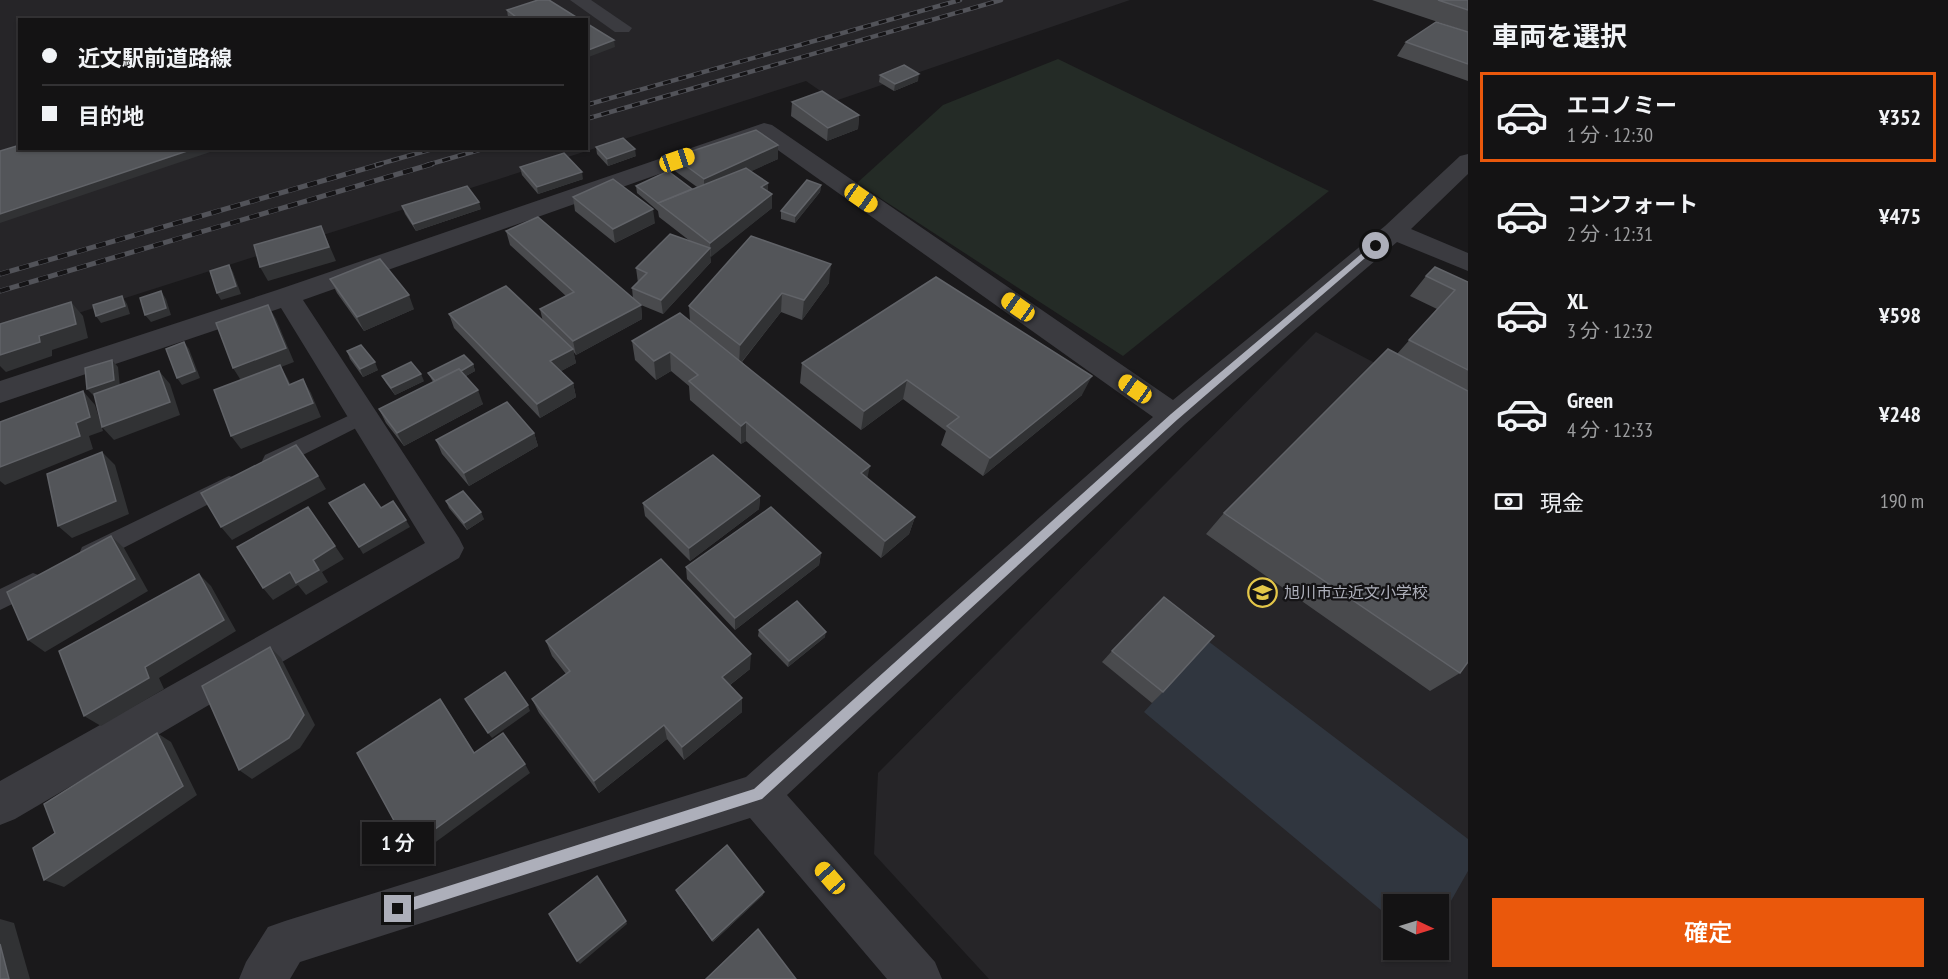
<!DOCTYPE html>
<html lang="ja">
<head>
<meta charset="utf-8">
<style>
  :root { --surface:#141314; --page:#212022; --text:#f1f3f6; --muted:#9d9ea0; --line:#333234; --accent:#ea580c }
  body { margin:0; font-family:"PT Sans Narrow","Noto Sans JP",sans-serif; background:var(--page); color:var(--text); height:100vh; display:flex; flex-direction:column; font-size:22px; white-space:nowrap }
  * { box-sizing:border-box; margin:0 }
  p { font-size:20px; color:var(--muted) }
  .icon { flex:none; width:33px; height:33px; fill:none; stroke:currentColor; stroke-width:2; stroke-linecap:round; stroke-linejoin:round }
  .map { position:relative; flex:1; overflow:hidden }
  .panel { display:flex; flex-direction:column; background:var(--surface); width:480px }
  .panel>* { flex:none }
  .guide { position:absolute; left:18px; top:18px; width:570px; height:132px; border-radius:0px; box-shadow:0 2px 4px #0004,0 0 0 2px var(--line); display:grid; align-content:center; height:132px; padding:0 24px; background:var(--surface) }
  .needle { width:39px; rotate:94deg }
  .buttons { position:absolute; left:1383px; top:894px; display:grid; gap:12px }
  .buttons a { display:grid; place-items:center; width:66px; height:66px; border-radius:0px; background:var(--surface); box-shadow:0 2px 4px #0004,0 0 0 2px var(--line); font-size:30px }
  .end { position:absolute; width:27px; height:27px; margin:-14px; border:8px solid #adafba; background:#111; box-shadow:0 0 0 3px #111 }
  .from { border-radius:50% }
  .bubble { position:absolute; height:42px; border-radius:0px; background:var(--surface); box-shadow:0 2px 4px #0004,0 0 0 2px var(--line); font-size:20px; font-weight:600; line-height:42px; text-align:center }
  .car { position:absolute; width:18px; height:36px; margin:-18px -9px; border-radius:8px; box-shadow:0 0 4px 2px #0007; background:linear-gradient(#f5c518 24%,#345 0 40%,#f5c518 0 76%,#345 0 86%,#f5c518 0) }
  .guide b { display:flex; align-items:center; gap:21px; height:57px; font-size:22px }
  .guide b+b { border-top:2px solid var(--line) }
  .guide i { width:15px; height:15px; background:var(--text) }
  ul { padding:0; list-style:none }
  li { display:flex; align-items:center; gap:18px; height:90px; margin:0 12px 9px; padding:0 12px; border:3px solid transparent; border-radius:0px }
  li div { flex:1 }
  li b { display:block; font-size:22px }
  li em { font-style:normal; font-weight:600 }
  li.on { border-color:var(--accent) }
  li>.icon { width:54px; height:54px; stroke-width:1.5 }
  h2 { padding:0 24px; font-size:27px; line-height:72px }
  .pay { display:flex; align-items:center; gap:15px; height:66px; padding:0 24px; font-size:22px }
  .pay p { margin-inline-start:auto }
  .primary-button { display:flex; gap:12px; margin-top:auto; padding:12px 24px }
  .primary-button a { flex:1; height:69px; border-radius:0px; background:var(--accent); color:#fff; font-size:24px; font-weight:600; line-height:69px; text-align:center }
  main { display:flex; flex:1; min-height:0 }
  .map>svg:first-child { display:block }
  .built { fill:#262528; fill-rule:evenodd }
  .green { fill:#242b26 }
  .water { fill:#30363f }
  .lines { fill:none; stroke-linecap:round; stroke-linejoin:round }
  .lane { fill:#3b3b40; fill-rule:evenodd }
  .street { fill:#3b3b40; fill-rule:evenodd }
  .rail-far1-casing { stroke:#525359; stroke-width:4.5 }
  .rail-casing { stroke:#525359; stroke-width:5 }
  .rail-far1 { stroke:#151416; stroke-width:3; stroke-dasharray:8; stroke-linecap:butt }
  .rail { stroke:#151416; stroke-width:4; stroke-dasharray:10; stroke-linecap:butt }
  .wall { fill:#494a4d }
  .shaded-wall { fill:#313234 }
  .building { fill:#535559; stroke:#616368; stroke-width:1.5 }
  .route { fill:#adafba }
  .labels { text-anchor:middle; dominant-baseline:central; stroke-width:4.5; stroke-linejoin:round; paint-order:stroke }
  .poi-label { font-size:16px; fill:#adafba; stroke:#151416; text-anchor:start }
</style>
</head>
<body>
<main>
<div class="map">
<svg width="1468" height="979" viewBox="0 0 1468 979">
  <rect width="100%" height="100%" fill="#1a191b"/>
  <!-- built -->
  <g class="built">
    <path d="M0,0H1130L835,101L806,81L0,338ZM20,20H586V148H20Z"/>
    <path d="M1316,332L1468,412V979H989L874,854L878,773ZM1394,904H1438V950H1394Z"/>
  </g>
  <!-- green -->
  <path class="green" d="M1058,59L1329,191L1123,356L857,183L943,105Z"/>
  <!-- water -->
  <path class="water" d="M1208,641L1468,839V871L1439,922L1438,904H1394L1393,920L1144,712Z"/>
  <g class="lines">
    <!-- lane -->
    <g class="lane">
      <path d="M363,409L370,411L373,416L370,421L279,467L272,469L265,467L262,461L265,455Z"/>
      <path d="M229,476L236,478L239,484L236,490L98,561L90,563L82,561L79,554L82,547Z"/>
      <path d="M33,573L41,576L44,583L41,590L0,610V589Z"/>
    </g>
    <!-- street -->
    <g class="street">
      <path d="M570,0H591L632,28L629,32H615Z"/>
      <path d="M764,123L772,125L1173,400L1385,226L1460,156L1468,154V174L1411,229L1468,253V271L1397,242L1185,424L787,795L935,962L942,979H887L750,818L300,962L290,979H239L246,962L268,927L285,921L746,777L1153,417L761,138L303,300L459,538L464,548L459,558L15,819L0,825V781L425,543L281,308L0,403V381L277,290Z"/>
    </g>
    <defs>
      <g id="rail-far1">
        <path d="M586,105L960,0"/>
        <path d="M586,119L1001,0"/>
        <path d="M376,165L436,148"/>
        <path d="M427,165L486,148"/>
      </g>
      <g id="rail">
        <path d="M0,274L381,164"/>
        <path d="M0,291L432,164"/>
      </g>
    </defs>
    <!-- rail-far1 casing -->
    <use href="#rail-far1" class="rail-far1-casing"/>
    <!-- rail casing -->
    <use href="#rail" class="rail-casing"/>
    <!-- rail-far1 -->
    <use href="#rail-far1" class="rail-far1"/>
    <!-- rail -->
    <use href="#rail" class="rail"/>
  </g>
  <!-- wall -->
  <g class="wall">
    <path d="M1372,0H1468V32Z"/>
    <path d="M507,10L581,20H511L508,17Z"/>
    <path d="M1468,32V81L1397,56L1406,42Z"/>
    <path d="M880,75L918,81L894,91L879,82Z"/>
    <path d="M792,102L859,115L858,129L827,141L791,116Z"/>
    <path d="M596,147L636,156L608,166L597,154Z"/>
    <path d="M674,157L778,159L751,171L768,191L772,194V208L710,257L711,262L663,314L641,305L642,319L576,355L573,351L576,363L561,371L573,383L576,397L540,418L454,328L449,314L543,322L540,309L566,296L510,245L506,231L633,299L632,288L638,283L636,268L690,241L659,217L658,211L637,193L636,186L692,189L697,187L675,171Z"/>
    <path d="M520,167L583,179L538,194L522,175Z"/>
    <path d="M821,185L820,192L795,223L781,219V211Z"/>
    <path d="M573,197L655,223L615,243L575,211Z"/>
    <path d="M402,206L481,209L416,231L405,214Z"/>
    <path d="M1426,276L1468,282V662L1460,673L1430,691L1206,534L1224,513L1397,354L1437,309L1410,296Z"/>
    <path d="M330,279L414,309L364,331L337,293Z"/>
    <path d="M829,283L802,320L781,312L742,362L867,478L915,517L909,534L881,558L746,441L741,444L690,400L689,386L671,371L656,380L635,360L632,341L690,321L689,306Z"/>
    <path d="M347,351L378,370L363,377L350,359Z"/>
    <path d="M802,363L1082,395L983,476L941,445L946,431L903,399L861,430L800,383Z"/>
    <path d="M473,364L475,371L466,376L483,404L404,446L386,423L379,409L433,382L428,373Z"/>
    <path d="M382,376L424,381L395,395L386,383Z"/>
    <path d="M534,433L538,446L469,486L442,454L436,440Z"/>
    <path d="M760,496L759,509L690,561L645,516L643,503Z"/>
    <path d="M446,501L484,519L467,530L449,508Z"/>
    <path d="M821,553L819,565L735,630L687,579L686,567Z"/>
    <path d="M759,630L825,637L788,667L758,636Z"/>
    <path d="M546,641L750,669L730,685L742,698V712L684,760L667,739L599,793L539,713L532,699L566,674L552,656Z"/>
    <path d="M1112,651L1163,692L1152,703L1102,662Z"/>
    <path d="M676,890L763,895L713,942L677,893Z"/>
  </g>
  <!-- shaded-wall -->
  <g class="shaded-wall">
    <path d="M614,40L615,47L586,58V51Z"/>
    <path d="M919,74L918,81L894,91L895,84Z"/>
    <path d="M859,115L858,129L827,141L828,128Z"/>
    <path d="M778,145V159L704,193V179Z"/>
    <path d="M196,148H222L0,223V214Z"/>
    <path d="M635,149L636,156L608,166L607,159Z"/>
    <path d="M582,172L583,179L538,194L537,187Z"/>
    <path d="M768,183V197L761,187Z"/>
    <path d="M821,185L820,192L795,223V216Z"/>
    <path d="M772,194V208L711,257L710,243Z"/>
    <path d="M479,202L481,209L416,231L413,224Z"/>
    <path d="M653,209L655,223L615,243L613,229Z"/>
    <path d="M321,226L336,261L268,281L260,267Z"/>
    <path d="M710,248L711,262L663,314L661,300Z"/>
    <path d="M831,264L829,283L802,320L804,300Z"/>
    <path d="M229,265L233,272L241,294L221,300L217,293Z"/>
    <path d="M161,291L166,299L171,315L151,322L145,315Z"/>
    <path d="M782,293L781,312L739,365L740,345Z"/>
    <path d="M409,295L414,309L364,331L357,317Z"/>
    <path d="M122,296L127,304L130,314L101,323L96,316Z"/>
    <path d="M71,302L83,316L88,338L52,350V356L6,372L0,366V355L39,336Z"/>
    <path d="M268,305L276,319L294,362L281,367L288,379L297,398L242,382L233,368Z"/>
    <path d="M641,305L642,319L576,355L573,341Z"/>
    <path d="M184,342L189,349L200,378L182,385L177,378Z"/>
    <path d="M573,349L576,363L554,375L550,361Z"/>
    <path d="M670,352L671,371L656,380L654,361Z"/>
    <path d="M112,360L118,367L120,387L94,396L87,389Z"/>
    <path d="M375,362L378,370L363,377L360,369Z"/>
    <path d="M473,364L475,371L440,390L437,383Z"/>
    <path d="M159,371L170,384L180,415L114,440L102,427Z"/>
    <path d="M421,374L424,381L395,395L391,388Z"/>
    <path d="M1092,376L1082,395L983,476L990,458Z"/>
    <path d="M303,379L311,393L321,417L241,449L231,436Z"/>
    <path d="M907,380L903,399L861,430L864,411Z"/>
    <path d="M573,383L576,397L540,418L537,404Z"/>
    <path d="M478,390L483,404L404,446L397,433Z"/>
    <path d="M83,391L95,405L103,431L89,436L93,449L5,485L0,481V467Z"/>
    <path d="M746,422V441L741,444V426Z"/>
    <path d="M534,433L538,446L469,486L464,473Z"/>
    <path d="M102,452L115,465L129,514L72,538L58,526Z"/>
    <path d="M870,466L866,484L861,473Z"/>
    <path d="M318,476L326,489L232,540L221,527Z"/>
    <path d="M760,496L759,509L690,561L689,548Z"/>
    <path d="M308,507L344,559L322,572L328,582L306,595L298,585L273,600L263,588L290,572L313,560Z"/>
    <path d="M481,512L484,519L467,530L464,523Z"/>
    <path d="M915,517L909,534L881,558L885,541Z"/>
    <path d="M406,520L410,527L363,554L359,547Z"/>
    <path d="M111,536L124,548L148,591L45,652L28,640Z"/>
    <path d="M821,553L819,565L735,630V618Z"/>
    <path d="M199,574L211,586L236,631L159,678L164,689L101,726L84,716L145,667Z"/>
    <path d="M826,632L825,637L788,667L789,661Z"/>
    <path d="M270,647L281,658L315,725L300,748L252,779L239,770Z"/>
    <path d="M751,654L750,669L722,691V677Z"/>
    <path d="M742,698V712L684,760L682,747Z"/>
    <path d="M440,699L447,709L481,763L474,753Z"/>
    <path d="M528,705L530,711L492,738L488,733Z"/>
    <path d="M664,725L667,739L599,793L594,781Z"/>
    <path d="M157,733L171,742L197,795L64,887L44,880Z"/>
    <path d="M525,764L530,773L418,855L409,848Z"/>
    <path d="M764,892L763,895L713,942L712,940Z"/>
    <path d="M0,919L14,923L30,979H9L0,944Z"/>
    <path d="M626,921L627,924L580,964L577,961Z"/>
  </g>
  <!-- building -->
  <g class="building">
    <path d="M538,0H549L581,20H520L507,10Z"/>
    <path d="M1438,0H1468V10Z"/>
    <path d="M1436,22L1468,32V64L1406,42Z"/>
    <path d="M586,23L614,40L586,51Z"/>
    <path d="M904,65L919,74L895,84L880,75Z"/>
    <path d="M822,91L859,115L828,128L792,102Z"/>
    <path d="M756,130L778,145L704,179L674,157Z"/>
    <path d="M623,138L635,149L607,159L596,147Z"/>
    <path d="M20,145V148H196L0,214V151Z"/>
    <path d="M564,153L582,172L537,187L520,167Z"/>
    <path d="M746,168L768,183L761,187L772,194L710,243L658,203Z"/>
    <path d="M668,171L692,189L658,203L636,186Z"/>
    <path d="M613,179L653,209L613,229L573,197Z"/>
    <path d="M807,180L821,185L795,216L781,211Z"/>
    <path d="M467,186L479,202L413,224L402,206Z"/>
    <path d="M538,217L641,305L573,341L540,309L574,292L506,231Z"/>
    <path d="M321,226L329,247L260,267L254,245Z"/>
    <path d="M670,234L710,248L661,300L632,288L647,273L636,268Z"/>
    <path d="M751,236L831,264L804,300L782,293L740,345L689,306Z"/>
    <path d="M380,259L409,295L357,317L330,279Z"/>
    <path d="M229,265L236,286L217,293L210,271Z"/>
    <path d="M1435,267L1468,282V370L1409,340L1455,290L1426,276Z"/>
    <path d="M936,277L1092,376L990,458L947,426L959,417L907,380L864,411L802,363Z"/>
    <path d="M506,286L573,349L550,361L573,383L537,404L449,314Z"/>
    <path d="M161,291L166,308L145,315L140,298Z"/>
    <path d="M122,296L125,306L96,316L93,305Z"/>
    <path d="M71,302L76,324L39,336L40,342L0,355V324Z"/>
    <path d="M268,305L286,348L233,368L216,323Z"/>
    <path d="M680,313L870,466L861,473L915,517L885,541L746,422L741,426L689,381L698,375L670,352L654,361L632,341Z"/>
    <path d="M184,342L195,371L177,378L166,349Z"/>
    <path d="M361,345L375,362L360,369L347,351Z"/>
    <path d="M1388,349L1468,391V662L1460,673L1224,513Z"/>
    <path d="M464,355L473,364L461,371L459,369L435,381L428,373Z"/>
    <path d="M112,360L114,380L87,389L85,368Z"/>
    <path d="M411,362L421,374L391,388L382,376Z"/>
    <path d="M280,365L289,385L303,379L313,403L231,436L214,390Z"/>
    <path d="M459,369L478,390L397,433L379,409Z"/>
    <path d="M159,371L170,402L102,427L94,394Z"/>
    <path d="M83,391L90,417L76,423L80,436L0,467V422Z"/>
    <path d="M507,402L534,433L464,473L436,440Z"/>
    <path d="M296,445L318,476L221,527L201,493Z"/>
    <path d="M102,452L116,501L58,526L47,474Z"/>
    <path d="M713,455L760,496L689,548L643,503Z"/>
    <path d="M364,484L381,508L393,501L406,520L359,547L329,503Z"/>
    <path d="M463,491L481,512L464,523L446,501Z"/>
    <path d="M308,507L335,546L313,560L319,570L296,583L290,572L263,588L237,547Z"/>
    <path d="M771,507L821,553L735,618L686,567Z"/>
    <path d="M111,536L135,579L28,640L7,592Z"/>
    <path d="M661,559L751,654L722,677L742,698L682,747L664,725L594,781L532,699L570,671L546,641Z"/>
    <path d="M199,574L224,620L145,667L149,678L84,716L59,651Z"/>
    <path d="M1164,597L1214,636L1163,692L1112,651Z"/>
    <path d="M797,601L826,632L789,661L759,630Z"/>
    <path d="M270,647L304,715L289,738L239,770L202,686Z"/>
    <path d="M505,672L528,705L488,733L465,699Z"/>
    <path d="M440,699L474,753L503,733L525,764L409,848L357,753Z"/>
    <path d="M157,733L183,786L44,880L33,848L55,833L44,804Z"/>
    <path d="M727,845L764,892L712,940L676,890Z"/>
    <path d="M597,876L626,921L577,961L549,914Z"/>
    <path d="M758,929L796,979H706Z"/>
    <path d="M0,944L9,979H0Z"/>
  </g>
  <!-- route -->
  <path class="route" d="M1373,244L1379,246L1178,419L762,799L398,915L393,913L391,909L393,904L398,902L754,789L1171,414Z"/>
  <!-- icons -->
  <defs>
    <symbol id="school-ring" viewBox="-11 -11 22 22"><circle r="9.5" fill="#151416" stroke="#e4c749" stroke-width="1.5"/><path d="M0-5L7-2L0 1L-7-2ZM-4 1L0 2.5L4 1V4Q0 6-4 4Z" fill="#e4c749"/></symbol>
  </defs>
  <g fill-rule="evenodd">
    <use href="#school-ring" x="1246" y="576" width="33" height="33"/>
  </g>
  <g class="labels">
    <!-- poi labels -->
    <g class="poi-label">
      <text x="1284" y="592">旭川市立近文小学校</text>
    </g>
  </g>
</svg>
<div class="buttons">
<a><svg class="needle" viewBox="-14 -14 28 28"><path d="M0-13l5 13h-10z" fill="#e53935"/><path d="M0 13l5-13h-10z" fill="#9d9ea0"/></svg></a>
</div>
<i class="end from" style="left:1376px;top:246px"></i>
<i class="end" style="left:398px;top:909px"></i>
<div class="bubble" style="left:362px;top:822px;width:72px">1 分</div>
<i class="car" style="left:677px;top:160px;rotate:71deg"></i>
<i class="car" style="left:861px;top:198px;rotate:125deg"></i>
<i class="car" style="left:1018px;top:307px;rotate:305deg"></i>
<i class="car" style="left:1135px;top:389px;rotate:305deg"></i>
<i class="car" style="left:830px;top:878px;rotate:319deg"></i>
<div class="guide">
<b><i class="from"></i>近文駅前道路線</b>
<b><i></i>目的地</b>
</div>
</div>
<section class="panel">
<h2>車両を選択</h2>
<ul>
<li class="on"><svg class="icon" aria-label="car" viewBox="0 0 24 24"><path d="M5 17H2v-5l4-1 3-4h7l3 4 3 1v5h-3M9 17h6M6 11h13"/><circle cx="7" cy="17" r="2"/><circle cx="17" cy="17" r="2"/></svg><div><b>エコノミー</b><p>1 分 · 12:30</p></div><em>¥352</em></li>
<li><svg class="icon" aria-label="car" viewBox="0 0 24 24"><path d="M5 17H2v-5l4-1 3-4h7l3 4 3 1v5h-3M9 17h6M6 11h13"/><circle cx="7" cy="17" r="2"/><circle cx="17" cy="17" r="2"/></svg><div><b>コンフォート</b><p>2 分 · 12:31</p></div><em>¥475</em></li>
<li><svg class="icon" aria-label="car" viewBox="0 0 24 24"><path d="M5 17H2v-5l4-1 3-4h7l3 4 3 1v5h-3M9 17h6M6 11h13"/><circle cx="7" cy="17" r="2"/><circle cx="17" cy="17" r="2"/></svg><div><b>XL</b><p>3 分 · 12:32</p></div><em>¥598</em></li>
<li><svg class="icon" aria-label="car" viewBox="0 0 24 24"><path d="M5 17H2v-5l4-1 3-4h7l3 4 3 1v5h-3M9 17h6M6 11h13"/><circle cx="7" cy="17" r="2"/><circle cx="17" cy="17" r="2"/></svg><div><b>Green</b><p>4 分 · 12:33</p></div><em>¥248</em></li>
</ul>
<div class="pay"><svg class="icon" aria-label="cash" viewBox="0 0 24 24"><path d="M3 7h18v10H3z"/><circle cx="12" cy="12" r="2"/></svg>現金<p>190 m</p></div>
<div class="primary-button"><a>確定</a></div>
</section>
</main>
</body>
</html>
